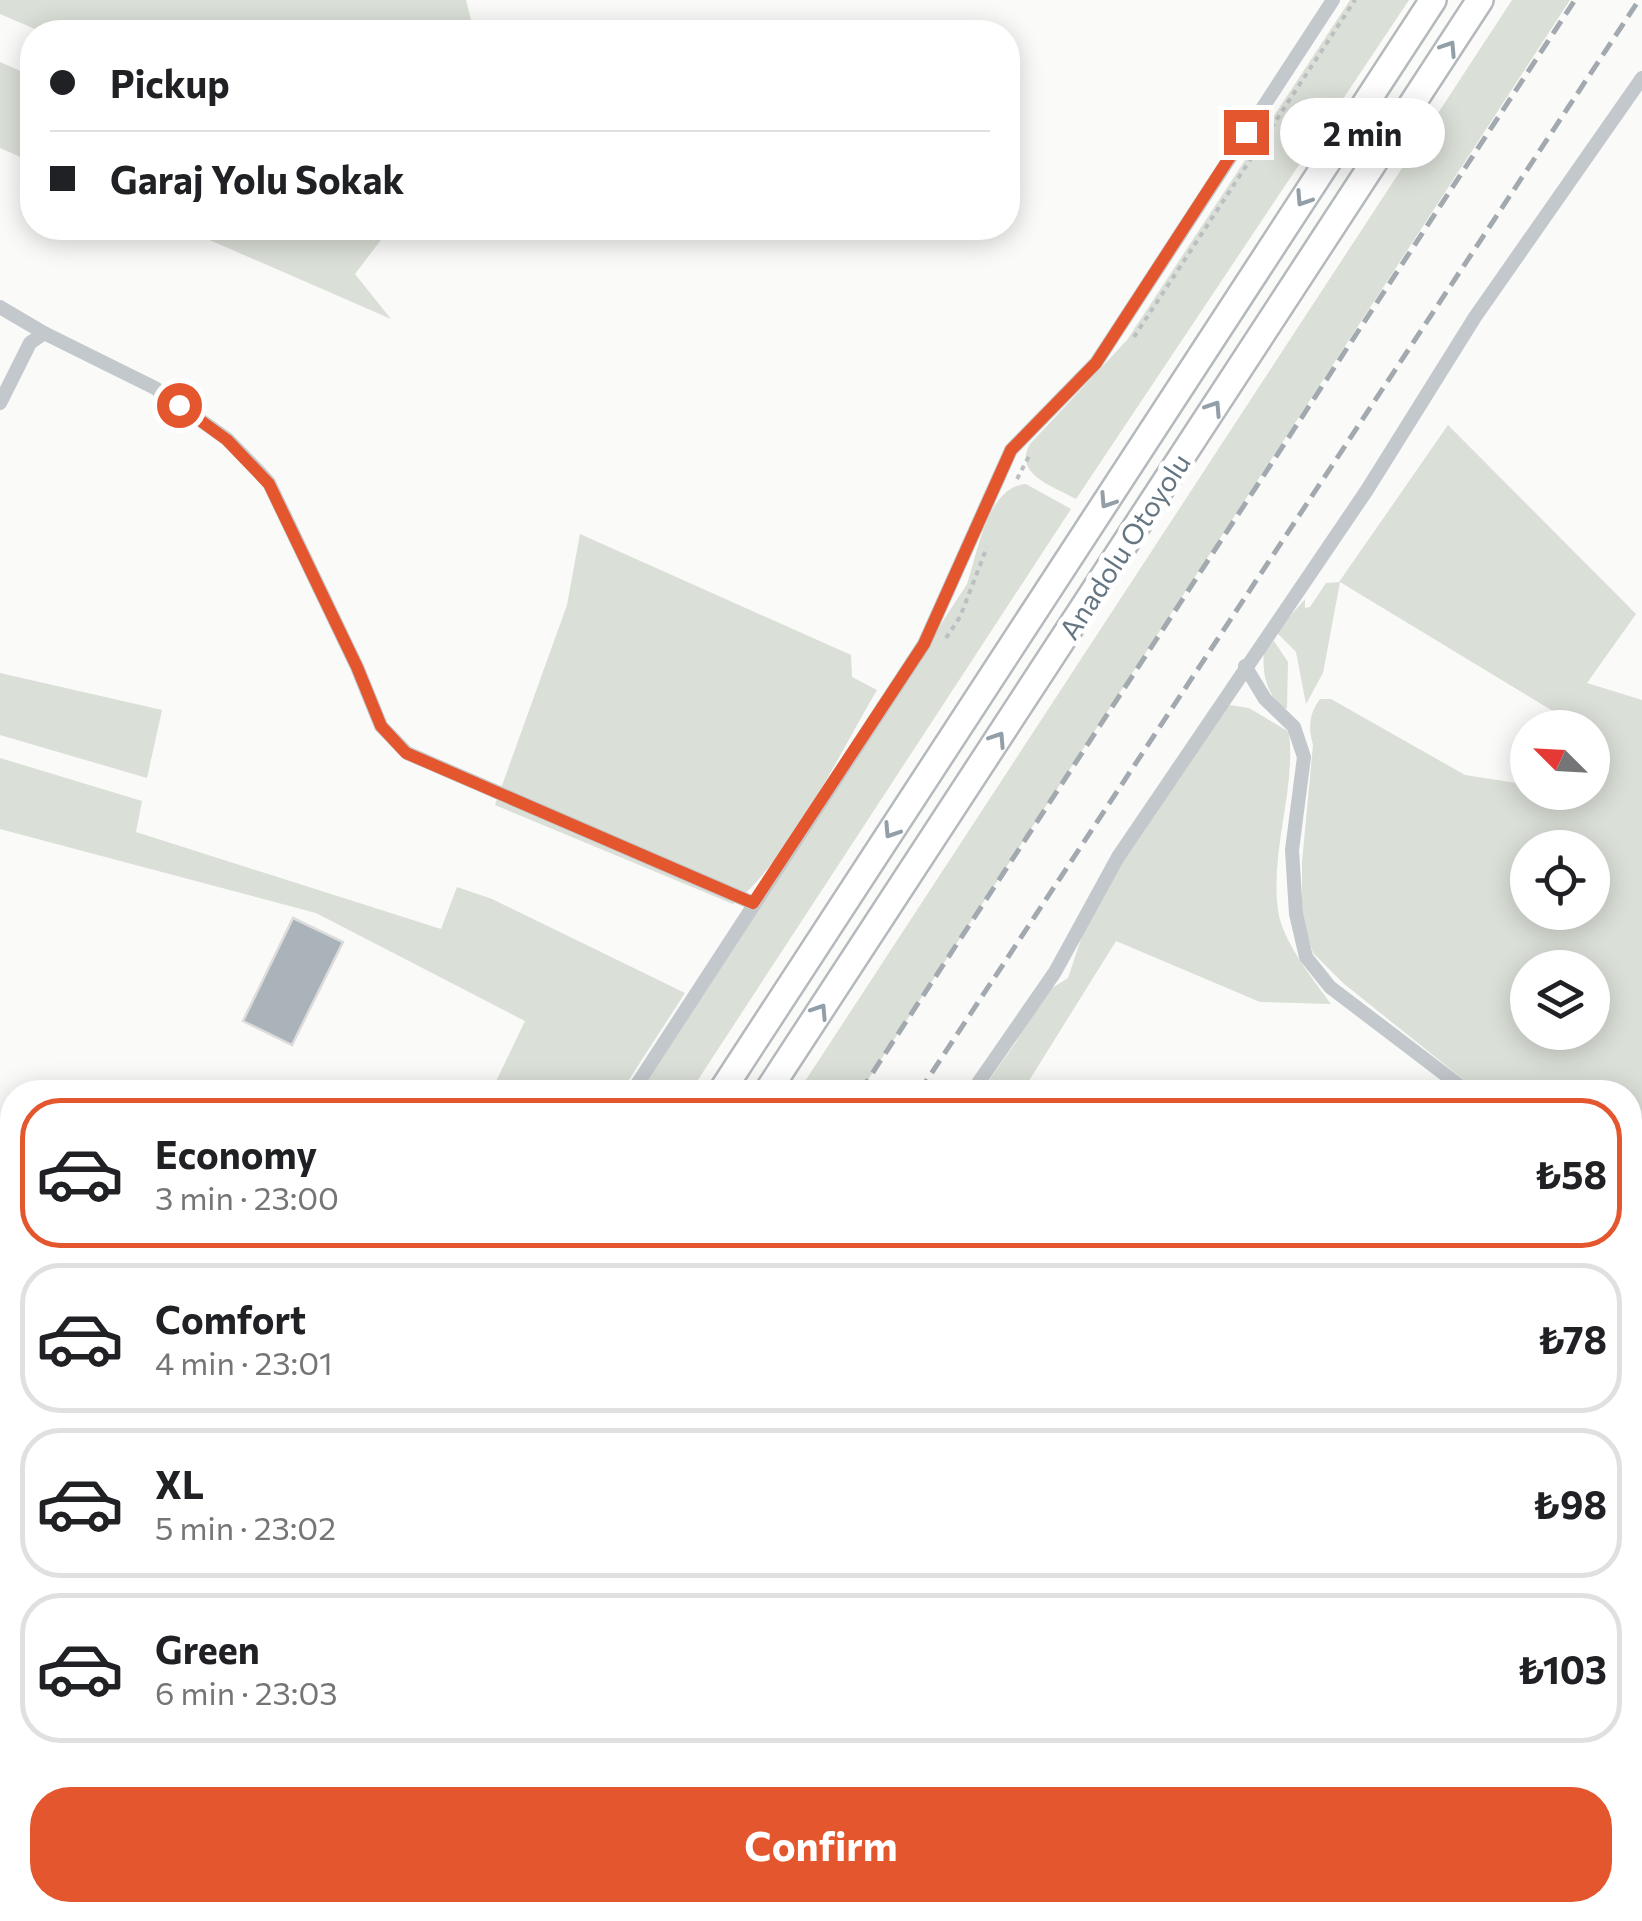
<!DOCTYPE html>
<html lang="en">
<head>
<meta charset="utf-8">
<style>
  :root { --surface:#fff; --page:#f6f6f6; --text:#202124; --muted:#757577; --line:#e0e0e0; --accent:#e4572e }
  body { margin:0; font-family:Commissioner,sans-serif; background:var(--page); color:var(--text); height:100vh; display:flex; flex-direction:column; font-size:38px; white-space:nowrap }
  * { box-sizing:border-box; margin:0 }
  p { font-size:32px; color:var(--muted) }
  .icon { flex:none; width:55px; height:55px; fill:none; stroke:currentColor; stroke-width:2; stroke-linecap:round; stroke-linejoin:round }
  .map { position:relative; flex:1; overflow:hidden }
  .sheet { position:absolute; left:0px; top:1080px; width:1642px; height:842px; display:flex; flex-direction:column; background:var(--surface); border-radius:40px 40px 0 0; box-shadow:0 5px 25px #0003 }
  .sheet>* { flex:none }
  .hud { position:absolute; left:20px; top:20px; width:1000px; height:220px; border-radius:40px; box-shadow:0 5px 25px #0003; display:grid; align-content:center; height:220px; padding:0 30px; background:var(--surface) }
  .needle { width:65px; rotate:294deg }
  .controls { position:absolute; left:1510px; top:710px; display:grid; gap:20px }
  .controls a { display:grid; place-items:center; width:100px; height:100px; border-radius:50%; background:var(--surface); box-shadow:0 5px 25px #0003; font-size:50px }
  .end { position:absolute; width:45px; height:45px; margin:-22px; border:12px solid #e4572e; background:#fff; box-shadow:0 0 0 5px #fff }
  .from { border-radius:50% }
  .bubble { position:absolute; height:70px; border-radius:35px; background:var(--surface); box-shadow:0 5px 25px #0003; font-size:32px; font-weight:700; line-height:70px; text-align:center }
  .hud b { display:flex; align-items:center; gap:35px; height:95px; font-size:38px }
  .hud b+b { border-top:2px solid var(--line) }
  .hud i { width:25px; height:25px; background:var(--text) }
  ul { padding:18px 0 0; list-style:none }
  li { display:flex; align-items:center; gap:30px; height:150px; margin:0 20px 15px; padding:0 10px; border:5px solid var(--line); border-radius:40px }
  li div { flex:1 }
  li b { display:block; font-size:38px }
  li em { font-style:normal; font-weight:700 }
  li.active { border-color:var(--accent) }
  li>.icon { width:90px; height:90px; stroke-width:1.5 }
  .button { display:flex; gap:20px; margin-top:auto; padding:20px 30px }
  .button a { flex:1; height:115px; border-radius:40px; background:var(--accent); color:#fff; font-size:40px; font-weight:700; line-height:115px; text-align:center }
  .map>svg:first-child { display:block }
  .green { fill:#dadfd7; fill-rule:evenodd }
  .building { fill:#aab3b9; stroke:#dcdcda; stroke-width:2.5 }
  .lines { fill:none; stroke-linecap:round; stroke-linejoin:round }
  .highway-casing { stroke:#b4b9bd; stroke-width:30 }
  .path { stroke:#bbbfc2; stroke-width:4; stroke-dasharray:5 5; stroke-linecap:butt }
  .street { stroke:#c3c8cc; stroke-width:14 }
  .highway { stroke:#fff; stroke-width:25 }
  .rail { stroke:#a2aab0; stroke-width:5; stroke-dasharray:15 8; stroke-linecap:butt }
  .oneway { stroke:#939fa8 }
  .route { stroke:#e4572e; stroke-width:12 }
  .labels { text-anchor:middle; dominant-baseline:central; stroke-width:10; stroke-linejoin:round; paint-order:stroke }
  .street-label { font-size:28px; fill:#657683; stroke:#fff }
</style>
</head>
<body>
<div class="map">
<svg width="1642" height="1921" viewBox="0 0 1642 1921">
  <rect width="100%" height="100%" fill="#fafaf8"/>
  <!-- green -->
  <g class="green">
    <path d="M0,0H466L474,32H42L0,14Z"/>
    <path d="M1350,0H1409L1076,499C1055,487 1012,474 1030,444L1127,340Z"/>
    <path d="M1512,0H1570L860,1092H798Z"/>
    <path d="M0,62L32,76V162L0,148Z"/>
    <path d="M182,228H390L355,274L391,319Z"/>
    <path d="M1448,425L1636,614L1587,683L1642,700V1173L1630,1172V1092H1479L1343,983L1313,953L1302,917V862L1313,745C1308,728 1309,714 1320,699H1331L1465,775L1523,784L1527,777L1528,792H1592V728L1556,727L1561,716L1340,582L1323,673L1306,704L1296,652L1276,632L1305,599V608L1310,607L1326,583L1339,582ZM1528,848H1592V912H1528ZM1528,968H1592V1032H1528Z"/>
    <path d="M1026,484L1071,509L690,1092H636L967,584C978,552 987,487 1026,484Z"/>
    <path d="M580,534L851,655L852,677L877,690C839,754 790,859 733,904L495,805L567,605Z"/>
    <path d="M1274,641L1288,662L1287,708L1284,709C1266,693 1262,674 1264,650Z"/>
    <path d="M0,673L162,710L147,778L0,735Z"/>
    <path d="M1230,705L1249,708L1289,732C1296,791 1270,850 1278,910C1282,941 1313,979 1331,1004L1260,1002L1116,941L1022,1092H981L1016,1042L1041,995L1068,978L1090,912L1214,718Z"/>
    <path d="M0,758L142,801L136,832L441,929L457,887L492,899L685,993L621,1092H491L525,1021L316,913L0,829Z"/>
    <path d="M1630,1190L1642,1191V1667L1630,1745V1694L1637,1689L1630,1686Z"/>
    <path d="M0,1385L12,1388V1553L0,1550Z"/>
    <path d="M0,1815L12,1817V1902L0,1895Z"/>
    <path d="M267,1910H327L320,1921H260Z"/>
    <path d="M740,1910H1396L1392,1921H1105L1081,1913L1060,1921H738Z"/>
  </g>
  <!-- building -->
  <path class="building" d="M293,918L343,942L292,1045L243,1021Z"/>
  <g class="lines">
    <defs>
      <g id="highway">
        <path d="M721,1092L1433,0"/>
        <path d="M767,1092L1480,0"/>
        <path d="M181,1921L188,1910"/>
        <path d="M226,1921L233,1910"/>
      </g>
    </defs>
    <!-- highway casing -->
    <use href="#highway" class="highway-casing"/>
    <!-- path -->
    <g class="path">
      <path d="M1134,337L1355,0"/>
      <path d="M1017,479L1029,456"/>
      <path d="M946,638L960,617L987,547"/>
      <path d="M0,1435L12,1439"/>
    </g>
    <!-- street -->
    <g class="street">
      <path d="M0,307L44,333"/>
      <path d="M0,403L30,343L44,333L155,388L227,439L260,473L269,483L357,667L381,726L407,753L753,903"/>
      <path d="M1245,666L1265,699L1294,727L1304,757L1292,850L1296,914L1306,957L1330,987L1468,1092"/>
      <path d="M632,1092L924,644L1011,450L1096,363L1333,0"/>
      <path d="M972,1092L1055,972L1118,857L1367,490L1475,317L1642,78"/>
      <path d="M1630,1177L1642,1176"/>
      <path d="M0,1307L12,1310"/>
      <path d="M0,1540L12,1545"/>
      <path d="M0,1807L12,1812"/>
      <path d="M90,1921L97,1910"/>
      <path d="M426,1921L433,1910"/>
    </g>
    <!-- highway -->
    <use href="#highway" class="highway"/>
    <!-- rail -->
    <g class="rail">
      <path d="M860,1092L1575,0"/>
      <path d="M919,1092L1639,0"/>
      <path d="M318,1921L326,1910"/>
      <path d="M373,1921L380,1910"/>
    </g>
  </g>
  <!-- one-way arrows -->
  <defs><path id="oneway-chevron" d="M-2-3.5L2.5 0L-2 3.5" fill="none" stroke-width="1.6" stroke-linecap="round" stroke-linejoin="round" transform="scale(2.5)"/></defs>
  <g class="oneway">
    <use href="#oneway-chevron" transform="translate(1449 48) rotate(-57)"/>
    <use href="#oneway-chevron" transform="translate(1303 199) rotate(123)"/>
    <use href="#oneway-chevron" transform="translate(1214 408) rotate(-57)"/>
    <use href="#oneway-chevron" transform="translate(1107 501) rotate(123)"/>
    <use href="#oneway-chevron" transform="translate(998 739) rotate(-57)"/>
    <use href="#oneway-chevron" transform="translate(891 831) rotate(123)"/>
    <use href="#oneway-chevron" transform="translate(820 1011) rotate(-57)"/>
  </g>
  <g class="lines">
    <!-- route -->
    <path class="route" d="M179,405L227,440L269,484L357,667L381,726L406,753L753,903L924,644L1011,450L1096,363L1246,132"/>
  </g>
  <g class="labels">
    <!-- street labels -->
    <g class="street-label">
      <text transform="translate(1124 546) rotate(-57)">Anadolu Otoyolu</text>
    </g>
  </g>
</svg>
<div class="controls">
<a><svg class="needle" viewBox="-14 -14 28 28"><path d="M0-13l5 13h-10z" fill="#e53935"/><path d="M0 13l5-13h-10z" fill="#757577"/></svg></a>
<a><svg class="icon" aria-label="locate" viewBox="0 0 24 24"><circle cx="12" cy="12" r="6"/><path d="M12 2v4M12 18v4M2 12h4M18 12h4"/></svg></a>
<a><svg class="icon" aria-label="layers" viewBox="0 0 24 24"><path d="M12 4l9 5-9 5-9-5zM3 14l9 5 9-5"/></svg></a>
</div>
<i class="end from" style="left:179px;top:405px"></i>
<i class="end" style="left:1246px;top:132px"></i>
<div class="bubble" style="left:1280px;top:98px;width:165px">2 min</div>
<div class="hud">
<b><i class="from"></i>Pickup</b>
<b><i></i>Garaj Yolu Sokak</b>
</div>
<section class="sheet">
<ul>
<li class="active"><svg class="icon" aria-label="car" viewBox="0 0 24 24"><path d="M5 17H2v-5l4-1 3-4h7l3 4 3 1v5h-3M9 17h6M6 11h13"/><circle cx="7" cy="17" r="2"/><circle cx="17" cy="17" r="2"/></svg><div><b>Economy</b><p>3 min · 23:00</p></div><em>₺58</em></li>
<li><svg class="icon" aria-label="car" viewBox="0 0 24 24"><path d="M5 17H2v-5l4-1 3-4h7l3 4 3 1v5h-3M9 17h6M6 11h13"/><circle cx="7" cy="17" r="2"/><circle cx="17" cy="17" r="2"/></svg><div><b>Comfort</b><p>4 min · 23:01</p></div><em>₺78</em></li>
<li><svg class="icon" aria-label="car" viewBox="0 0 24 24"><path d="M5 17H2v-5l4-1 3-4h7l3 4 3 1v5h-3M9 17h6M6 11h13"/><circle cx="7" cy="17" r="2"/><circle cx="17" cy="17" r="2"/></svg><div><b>XL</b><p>5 min · 23:02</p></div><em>₺98</em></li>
<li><svg class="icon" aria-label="car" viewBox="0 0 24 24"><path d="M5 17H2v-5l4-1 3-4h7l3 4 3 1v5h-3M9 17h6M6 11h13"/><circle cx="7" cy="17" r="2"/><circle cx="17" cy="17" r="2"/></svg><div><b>Green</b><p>6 min · 23:03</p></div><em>₺103</em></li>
</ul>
<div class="button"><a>Confirm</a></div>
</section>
</div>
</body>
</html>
